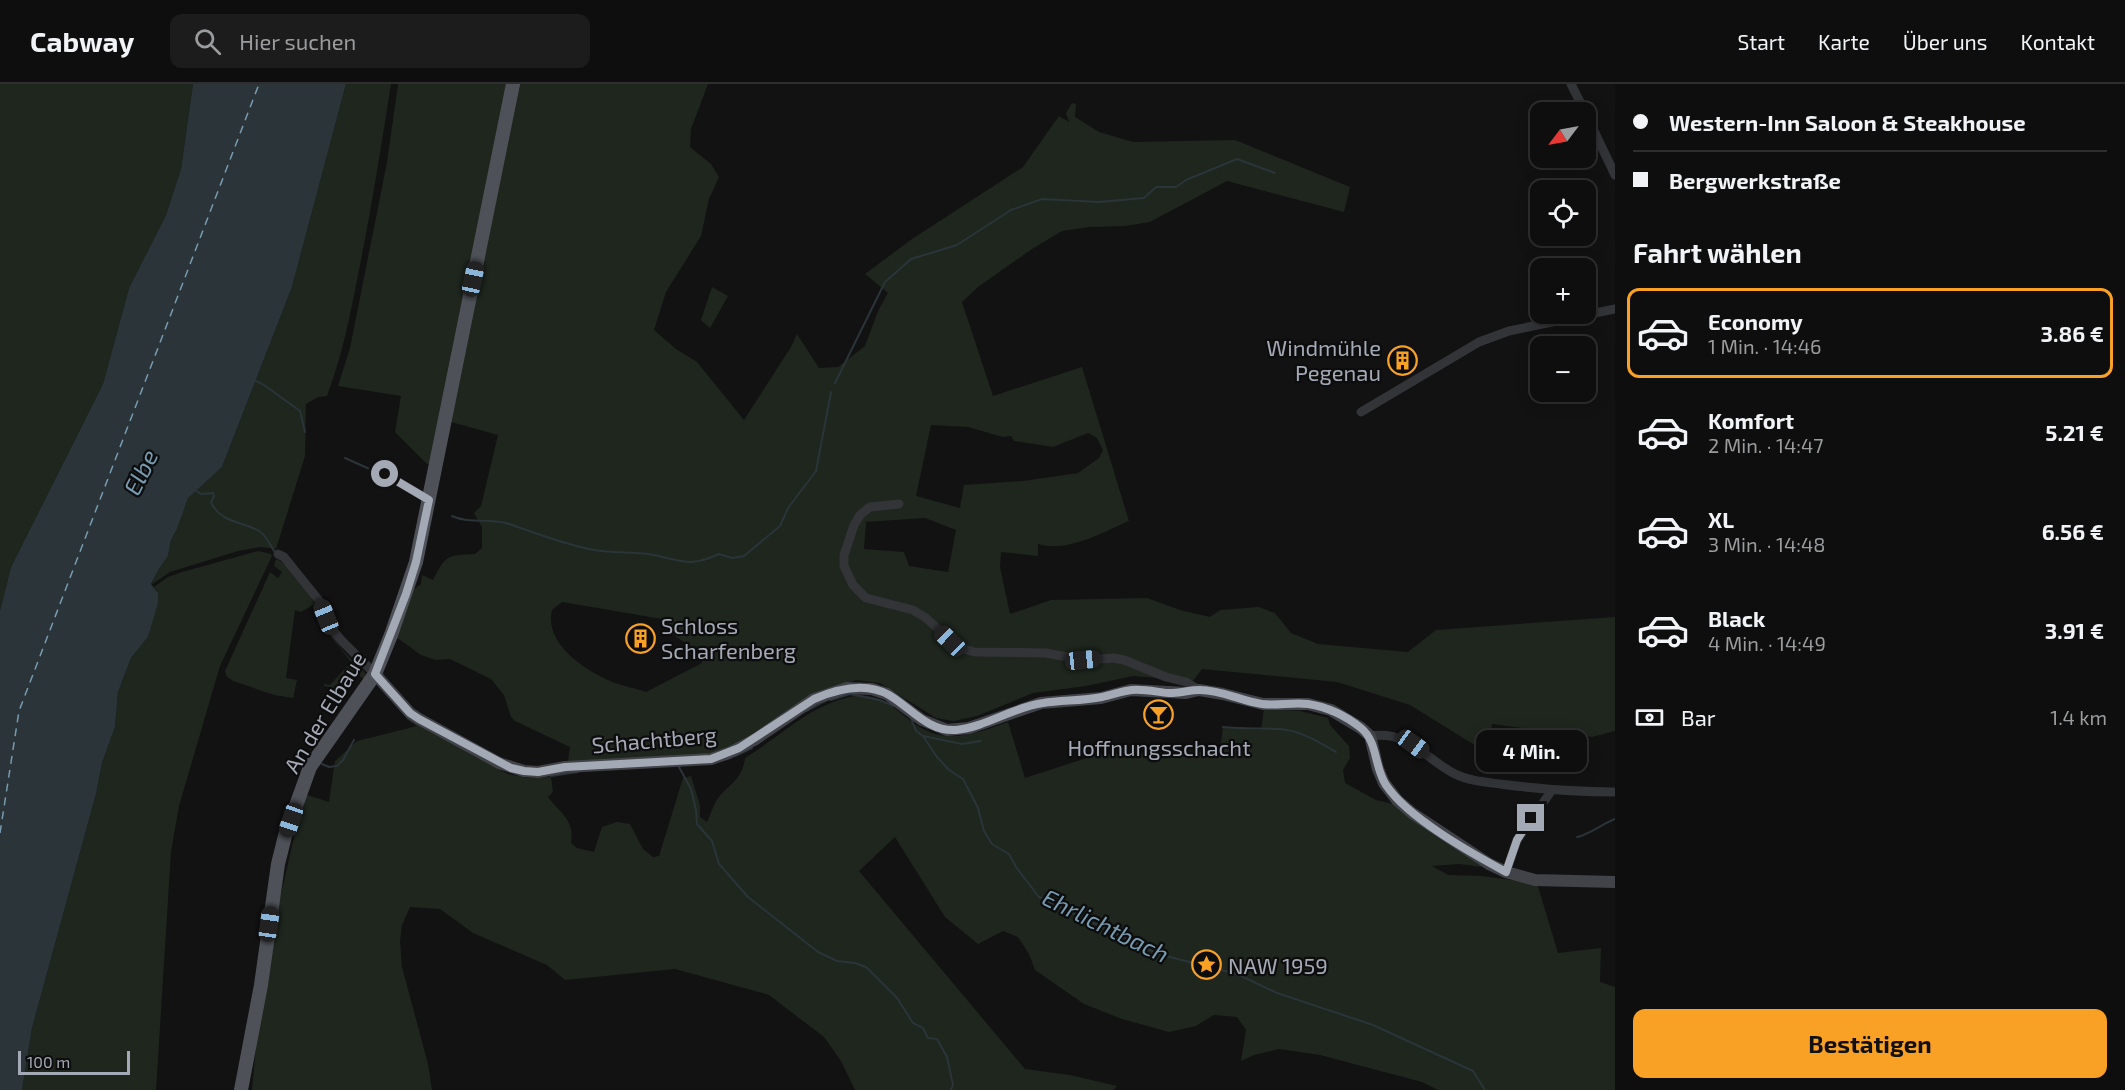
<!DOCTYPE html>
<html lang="de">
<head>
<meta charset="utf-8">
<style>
  :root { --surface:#0e0e0e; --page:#1c1c1c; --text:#f1f3f6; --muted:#9b9c9e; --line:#2e2e2e; --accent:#f8a125 }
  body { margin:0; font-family:"Exo 2",sans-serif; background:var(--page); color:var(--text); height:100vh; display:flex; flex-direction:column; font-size:22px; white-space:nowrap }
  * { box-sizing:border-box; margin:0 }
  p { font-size:20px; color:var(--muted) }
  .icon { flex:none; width:33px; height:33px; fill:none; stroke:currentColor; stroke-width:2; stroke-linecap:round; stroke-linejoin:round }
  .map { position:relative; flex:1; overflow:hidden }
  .drawer { display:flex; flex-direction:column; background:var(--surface); width:510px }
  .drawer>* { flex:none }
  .top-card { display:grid; align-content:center; height:132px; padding:0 18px; background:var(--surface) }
  .needle { width:39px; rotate:238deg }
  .fabs { position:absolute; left:1530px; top:18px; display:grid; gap:12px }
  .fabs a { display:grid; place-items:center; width:66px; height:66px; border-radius:12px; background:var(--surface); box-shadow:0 3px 15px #0003,0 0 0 2px var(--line); font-size:30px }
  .scale { position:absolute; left:18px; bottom:15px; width:112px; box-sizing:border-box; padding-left:6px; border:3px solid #a3a9b5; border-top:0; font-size:16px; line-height:21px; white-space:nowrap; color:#a3a9b5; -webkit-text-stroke:4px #0d0d0e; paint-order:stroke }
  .end { position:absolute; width:27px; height:27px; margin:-14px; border:8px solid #a3a9b5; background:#111; box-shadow:0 0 0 3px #111 }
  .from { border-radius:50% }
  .bubble { position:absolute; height:42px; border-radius:12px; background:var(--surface); box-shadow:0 3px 15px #0003,0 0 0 2px var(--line); font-size:20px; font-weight:700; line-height:42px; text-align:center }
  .car { position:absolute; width:18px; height:36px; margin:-18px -9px; border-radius:8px; box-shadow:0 0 4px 2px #0007; background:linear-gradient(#222 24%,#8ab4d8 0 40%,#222 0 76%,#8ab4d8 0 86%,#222 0) }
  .top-card b { display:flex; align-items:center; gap:21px; height:57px; font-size:22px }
  .top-card b+b { border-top:2px solid var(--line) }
  .top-card i { width:15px; height:15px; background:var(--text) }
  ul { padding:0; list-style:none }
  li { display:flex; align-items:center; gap:18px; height:90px; margin:0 12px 9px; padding:0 6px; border:3px solid transparent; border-radius:12px }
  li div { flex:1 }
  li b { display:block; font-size:22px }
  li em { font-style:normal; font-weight:700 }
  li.selected { border-color:var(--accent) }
  li>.icon { width:54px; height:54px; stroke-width:1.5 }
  h2 { padding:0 18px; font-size:27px; line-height:72px }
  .pay { display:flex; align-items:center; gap:15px; height:66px; padding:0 18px; font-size:22px }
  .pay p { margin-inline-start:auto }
  .button { display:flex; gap:12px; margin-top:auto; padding:12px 18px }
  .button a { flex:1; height:69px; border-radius:12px; background:var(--accent); color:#111; font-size:24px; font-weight:700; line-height:69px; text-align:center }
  header { display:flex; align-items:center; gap:36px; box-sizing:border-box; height:84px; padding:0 30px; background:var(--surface); border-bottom:2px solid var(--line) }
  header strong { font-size:28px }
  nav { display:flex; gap:33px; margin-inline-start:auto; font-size:21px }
  .search { width:420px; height:54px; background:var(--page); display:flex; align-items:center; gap:15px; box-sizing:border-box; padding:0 21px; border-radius:12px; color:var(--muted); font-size:22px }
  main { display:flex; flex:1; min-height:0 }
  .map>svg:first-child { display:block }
  .green { fill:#1e261e; fill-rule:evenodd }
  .water { fill:#2a3439 }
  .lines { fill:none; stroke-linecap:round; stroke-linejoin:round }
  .stream { stroke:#2a3439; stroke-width:2 }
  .ferry { stroke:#789bb1; stroke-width:1.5; stroke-dasharray:8 6; stroke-linecap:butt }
  .street { stroke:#333438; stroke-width:9 }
  .secondary { stroke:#414349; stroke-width:12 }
  .primary { stroke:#4e5158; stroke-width:14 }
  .route { stroke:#a3a9b5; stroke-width:8 }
  .labels { text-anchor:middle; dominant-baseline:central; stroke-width:4.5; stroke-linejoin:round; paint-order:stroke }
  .poi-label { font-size:22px; fill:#a3a9b5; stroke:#0d0d0e; text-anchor:start }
  .street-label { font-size:22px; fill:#a3a9b5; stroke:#0d0d0e }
  .water-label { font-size:24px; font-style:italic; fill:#789bb1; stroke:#0d0d0e }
</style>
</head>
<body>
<header>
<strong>Cabway</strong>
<div class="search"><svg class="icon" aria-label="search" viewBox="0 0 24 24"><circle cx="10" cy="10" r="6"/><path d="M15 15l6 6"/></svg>Hier suchen</div>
<nav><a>Start</a><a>Karte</a><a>Über uns</a><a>Kontakt</a></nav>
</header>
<main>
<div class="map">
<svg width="1615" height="1006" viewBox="0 0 1615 1006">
  <rect width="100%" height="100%" fill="#121213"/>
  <!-- green -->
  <g class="green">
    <path d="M0,0H193L181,85L166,131L129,204L103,300L11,483L0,527Z"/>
    <path d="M346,0H391C381,64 371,128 358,191C350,232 342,272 327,312L318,313L306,320L305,372L276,465L261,463L238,467L170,488L151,501L159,485L168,472L171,456L177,445L188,413L222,383L292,203Z"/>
    <path d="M398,0H509L430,381L426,379L395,348L401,312L338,302L350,264L387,78Z"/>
    <path d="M518,0H708L691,45L690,63L711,80L719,93L709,115L701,152L666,208L654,246L676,265L697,278L744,336L791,263L797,250L819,284L838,283L865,262L878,227L888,209L865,190L912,155L1023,83L1059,32L1069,38L1066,29L1072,19L1076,20L1075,33L1099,48L1133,58L1235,56L1350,103L1344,128L1227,97L1150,138L1125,142L1089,143L1062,147L1032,165L978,203L962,218L993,312L1082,283L1129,437C1103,448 1068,469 1038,460V472L1001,468L1000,483L1010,530L1051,516L1147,514L1180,526L1210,533L1220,526L1259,523L1275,529L1291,549L1318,560L1408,568L1436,546L1615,533V647L1592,653L1492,640L1491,650L1487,659L1473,660L1410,621L1337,598L1202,585L1193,597L1133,592L1086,602L1033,609L977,632L954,637L936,634L880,599L856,596L827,605L754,651L721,669L571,680L568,677L570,663L515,637L511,633L504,611L491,595L450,575L436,576L421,571L396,553L413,506L421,500L422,491L433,496C446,471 447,471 475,470L482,464V443L474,429L481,422L498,351L451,338ZM931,341L968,343L1003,353L1011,352L1014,357L1053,363L1088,349L1097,354L1103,366L1099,374L1078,389L1023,397L964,401L960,424L916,412ZM925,434L956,446L948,488L909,482L904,468L864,465L866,438ZM562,518L662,535V543L691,563L702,579L646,608C635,604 621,602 610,597C583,585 544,559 552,526Z"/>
    <path d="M712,203L728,212L710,244L701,236Z"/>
    <path d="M258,467L271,470L272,472L220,582L179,722L171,768L156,1006H22L32,944L96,710L102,679L115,643L118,608L131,574L148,553L158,509L154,503L168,493L182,488Z"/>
    <path d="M277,475C303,490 320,531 335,556C343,569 357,580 367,591L364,595L357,590L343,606L324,602V600L330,601L351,578L328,549L315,520L301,528L295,526L286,594L297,596L293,614L274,611L233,597L227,593L225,587L270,488L278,494L282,488L274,482L275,477Z"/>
    <path d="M861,611C868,612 877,613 884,617C896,624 906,634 918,642C947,661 978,649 1008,638L1025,694L1099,670L1220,667L1223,643L1261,646L1264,625L1300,627L1328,634L1330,641L1349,662L1350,674L1343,686L1345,699L1376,716L1393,720L1482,783L1459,780L1432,782L1448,791L1481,792L1537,799L1558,869L1601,864L1600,898L1615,903V1006H1438L1422,998L1320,971L1279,965L1254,971L1241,977L1246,946L1237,933L1214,931L1196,942L1169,948L1122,935L1084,920L1035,886L1029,870L1018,853L1003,847L978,860L945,833L895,753L859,787L1025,985L1070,991L1117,1002L1114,1006H855L841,977L824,953L769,911L675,885L565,896L547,881L473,849L440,825L410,823L402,841L400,857L402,883L428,980L432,1006H252L259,931L278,823L304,710L329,718L335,677L357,657L417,642L406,635L408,633L475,673L508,690L528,694L551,693L553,708L548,713C561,730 575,736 571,759L577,764L594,768L602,743L617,738L630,740L643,765L653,773L659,772L683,694L691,692L700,721V733L707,738C710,732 712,725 715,719C725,701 742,699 745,674C786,649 811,618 861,611Z"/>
  </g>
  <!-- water -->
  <path class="water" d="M193,0H346L292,203L222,383L188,414L177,445L171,456L168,472L159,485L151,500L158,509V519L148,553L131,574L118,608L115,643L102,679L96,710L32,944L22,1006H0V527L11,483L103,300L129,204L166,131L181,85Z"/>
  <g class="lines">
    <!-- stream -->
    <g class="stream">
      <path d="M254,296L264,301L300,327L305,348"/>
      <path d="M835,299L885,198L911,175L957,161L1011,126L1042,115L1099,118L1144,114L1156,103H1176L1186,96L1237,75L1275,89"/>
      <path d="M345,374L383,391"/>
      <path d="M195,406L201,410L213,409L214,412L211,418C220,439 242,437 259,447C266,451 270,460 274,467"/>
      <path d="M452,432C469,440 488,434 506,439C533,448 560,459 589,465C608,469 629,468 648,470C680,475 687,485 719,470L732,474L744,472L780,442L788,424L816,387L831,308"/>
      <path d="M831,616L850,610L879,616L894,622"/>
      <path d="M806,627L825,617"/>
      <path d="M911,634L916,647L923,652L962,660L981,657"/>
      <path d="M1223,643C1242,645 1261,644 1279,645C1300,646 1319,658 1336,668"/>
      <path d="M923,652L937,673L949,686L963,695L978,724L984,747L992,760L1009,770L1016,783L1039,813L1158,870L1237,890L1277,909L1373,941L1473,987L1485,1006"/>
      <path d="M735,672L752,664"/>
      <path d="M322,680L329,683L337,682L343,676L354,656"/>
      <path d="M679,683L691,705L696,726L697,740L712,757L719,780L748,813L818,868L837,877L855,879L866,883L897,914L913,939L923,944L928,954L937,955L947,973L953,1001L951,1006"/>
      <path d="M551,692L578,688"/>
      <path d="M1577,753C1586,752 1604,739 1615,735"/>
    </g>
    <!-- ferry -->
    <path class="ferry" d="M0,749L19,627L259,0"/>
    <!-- street -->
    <g class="street">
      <path d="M1571,0L1585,28"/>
      <path d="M1586,30L1615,91"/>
      <path d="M1361,328L1479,258L1509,247L1615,225"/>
      <path d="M385,390L429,416"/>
      <path d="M899,420L870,423L860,431L854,441L844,471V482L853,501L866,514L913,526L926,534L959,564L975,568L1046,569L1083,576L1113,574L1124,576L1166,593L1186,598L1199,606"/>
      <path d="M278,470L284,473L321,519L333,546L341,556L375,590"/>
      <path d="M1370,652C1409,646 1425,675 1455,690C1469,697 1485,698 1500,700C1538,705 1576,708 1615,708"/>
      <path d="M1506,788L1517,756L1552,706"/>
    </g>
    <!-- secondary -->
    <path class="secondary" d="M375,590L410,629L419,635L499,679L524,687L538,688L565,683L711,675L729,669L754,656L814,615L847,604L872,605L887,610L922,636L947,646L969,644L1041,619L1101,614L1131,606L1186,609L1199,606L1223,610L1263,620H1308L1331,626L1361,644L1370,652L1378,685L1384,699L1397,716L1412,729L1489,780L1506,788L1535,796L1615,798"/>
    <!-- primary -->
    <path class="primary" d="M241,1006L261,901L278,780L285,752L310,683L375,590L391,551L416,478L513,0"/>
  </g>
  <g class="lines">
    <!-- route -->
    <path class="route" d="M385,390L429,416L416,478L406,510L375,590L410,629L419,635L511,684L524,687L538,688L565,683L711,675L739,664L814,615C837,605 866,598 889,611C911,624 928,648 956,646C986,643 1013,623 1043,619C1062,616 1082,617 1102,613C1112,611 1122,607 1132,606C1145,605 1157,608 1169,609C1180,609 1190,606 1200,606C1222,606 1241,617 1262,620C1277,622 1293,618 1308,620C1327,623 1346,632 1361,644C1378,658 1374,683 1386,701C1408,734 1471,769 1506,788L1517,756L1531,734"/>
  </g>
  <!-- icons -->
  <defs>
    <symbol id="building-ring" viewBox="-11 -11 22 22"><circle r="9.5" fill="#0d0d0e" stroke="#f8a125" stroke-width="1.5"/><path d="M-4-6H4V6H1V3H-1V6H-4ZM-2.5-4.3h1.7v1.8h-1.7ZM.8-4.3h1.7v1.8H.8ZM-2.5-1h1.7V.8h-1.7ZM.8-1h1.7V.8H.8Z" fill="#f8a125"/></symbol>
    <symbol id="bar-ring" viewBox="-11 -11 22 22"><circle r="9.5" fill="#0d0d0e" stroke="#f8a125" stroke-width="1.5"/><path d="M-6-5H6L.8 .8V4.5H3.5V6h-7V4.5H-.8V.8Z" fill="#f8a125"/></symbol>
    <symbol id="sight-ring" viewBox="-11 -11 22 22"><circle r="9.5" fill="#0d0d0e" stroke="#f8a125" stroke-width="1.5"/><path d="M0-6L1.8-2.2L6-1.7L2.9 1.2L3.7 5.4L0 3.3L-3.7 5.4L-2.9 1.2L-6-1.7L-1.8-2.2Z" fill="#f8a125"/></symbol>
  </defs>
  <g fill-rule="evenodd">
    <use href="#building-ring" x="1386" y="260" width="33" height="33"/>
    <use href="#building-ring" x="624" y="538" width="33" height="33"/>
    <use href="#bar-ring" x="1142" y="614" width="33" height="33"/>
    <use href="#sight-ring" x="1190" y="864" width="33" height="33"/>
  </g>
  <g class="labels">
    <!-- poi labels -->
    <g class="poi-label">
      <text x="1381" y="263" text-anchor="end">Windmühle<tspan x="1381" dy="25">Pegenau</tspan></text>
      <text x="661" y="541">Schloss<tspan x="661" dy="25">Scharfenberg</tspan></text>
      <text x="1159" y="663" text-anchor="middle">Hoffnungsschacht</text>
      <text x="1228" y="881">NAW 1959</text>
    </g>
    <!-- street labels -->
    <g class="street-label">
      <text transform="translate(324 628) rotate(-59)">An der Elbaue</text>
      <text transform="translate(654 655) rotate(-5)">Schachtberg</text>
    </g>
    <!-- water labels -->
    <g class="water-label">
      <text transform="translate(140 388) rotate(-64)">Elbe</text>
      <text transform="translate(1106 841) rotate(26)">Ehrlichtbach</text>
    </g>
  </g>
</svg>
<div class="fabs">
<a><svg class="needle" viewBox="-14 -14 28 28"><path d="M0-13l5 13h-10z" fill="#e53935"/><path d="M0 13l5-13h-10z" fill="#9b9c9e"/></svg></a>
<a><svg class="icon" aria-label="locate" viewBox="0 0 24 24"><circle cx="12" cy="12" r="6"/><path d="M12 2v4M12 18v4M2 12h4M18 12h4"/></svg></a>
<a>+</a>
<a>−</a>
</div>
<div class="scale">100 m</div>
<i class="end from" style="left:385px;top:390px"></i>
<i class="end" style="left:1531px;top:734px"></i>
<div class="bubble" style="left:1476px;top:646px;width:111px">4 Min.</div>
<i class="car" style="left:473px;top:195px;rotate:12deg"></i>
<i class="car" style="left:326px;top:533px;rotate:338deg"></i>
<i class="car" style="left:950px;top:557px;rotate:314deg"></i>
<i class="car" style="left:1083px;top:576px;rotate:84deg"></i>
<i class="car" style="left:1413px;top:660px;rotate:126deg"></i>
<i class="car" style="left:291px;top:736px;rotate:199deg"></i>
<i class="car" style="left:269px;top:840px;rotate:8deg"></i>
</div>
<section class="drawer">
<div class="top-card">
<b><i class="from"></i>Western-Inn Saloon &amp; Steakhouse</b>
<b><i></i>Bergwerkstraße</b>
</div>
<h2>Fahrt wählen</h2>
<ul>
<li class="selected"><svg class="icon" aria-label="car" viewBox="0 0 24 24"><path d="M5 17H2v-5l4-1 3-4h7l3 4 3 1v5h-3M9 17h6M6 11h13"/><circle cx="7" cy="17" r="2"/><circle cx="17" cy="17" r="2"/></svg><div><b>Economy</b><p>1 Min. · 14:46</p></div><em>3.86 €</em></li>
<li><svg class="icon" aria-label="car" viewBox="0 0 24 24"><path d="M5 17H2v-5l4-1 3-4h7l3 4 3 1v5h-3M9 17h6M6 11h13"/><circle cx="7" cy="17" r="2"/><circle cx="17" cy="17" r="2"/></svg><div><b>Komfort</b><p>2 Min. · 14:47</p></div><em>5.21 €</em></li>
<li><svg class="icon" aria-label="car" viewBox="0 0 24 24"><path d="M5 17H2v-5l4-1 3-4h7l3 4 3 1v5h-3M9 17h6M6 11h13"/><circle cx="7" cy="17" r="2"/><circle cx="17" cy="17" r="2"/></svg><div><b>XL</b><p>3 Min. · 14:48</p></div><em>6.56 €</em></li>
<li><svg class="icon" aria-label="car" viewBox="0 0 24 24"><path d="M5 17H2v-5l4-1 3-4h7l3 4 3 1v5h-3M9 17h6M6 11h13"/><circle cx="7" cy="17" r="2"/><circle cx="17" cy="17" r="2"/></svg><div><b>Black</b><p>4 Min. · 14:49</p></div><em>3.91 €</em></li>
</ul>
<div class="pay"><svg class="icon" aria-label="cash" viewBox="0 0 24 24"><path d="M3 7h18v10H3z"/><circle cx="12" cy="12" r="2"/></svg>Bar<p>1.4 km</p></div>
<div class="button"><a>Bestätigen</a></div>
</section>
</main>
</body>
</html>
